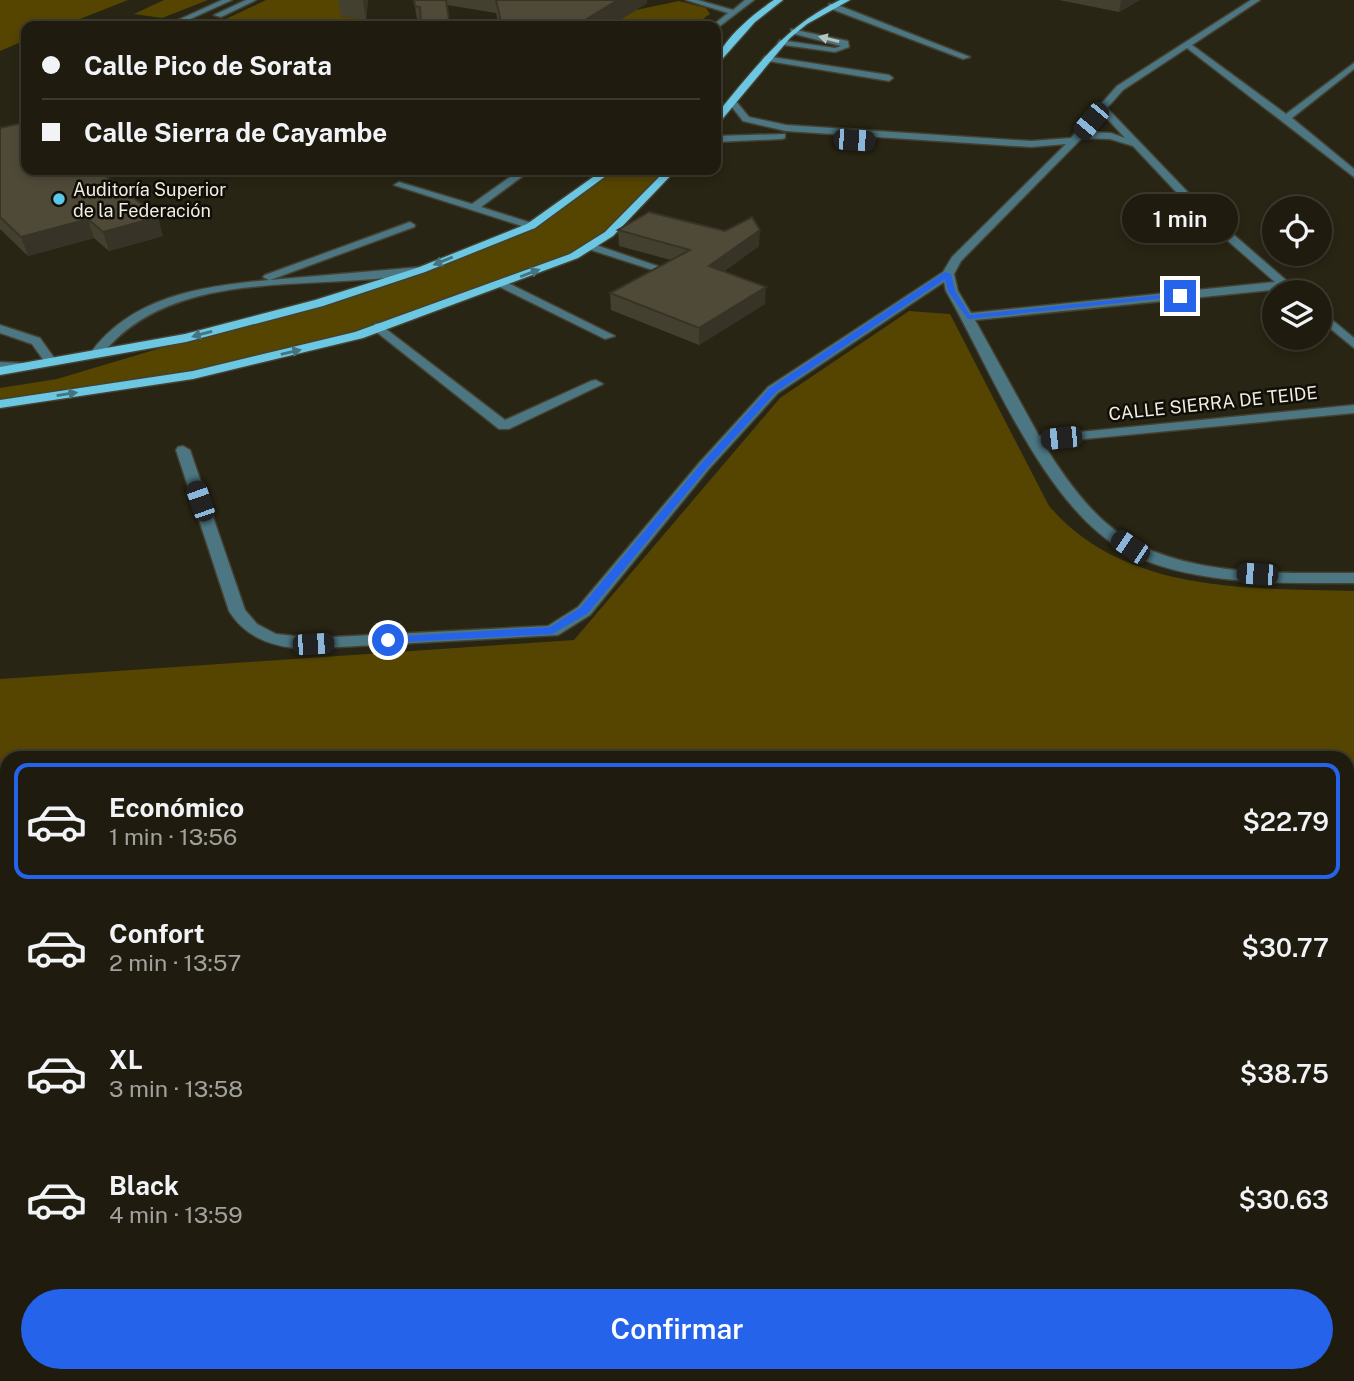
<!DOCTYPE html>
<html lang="es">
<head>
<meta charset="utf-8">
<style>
  :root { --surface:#1f1c0f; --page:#2c291d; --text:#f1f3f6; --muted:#a1a19e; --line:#3c3a2f; --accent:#2563eb }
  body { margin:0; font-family:"Public Sans",sans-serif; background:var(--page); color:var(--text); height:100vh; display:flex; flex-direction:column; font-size:26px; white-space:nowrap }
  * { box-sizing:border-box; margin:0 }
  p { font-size:23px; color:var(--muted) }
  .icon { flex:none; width:38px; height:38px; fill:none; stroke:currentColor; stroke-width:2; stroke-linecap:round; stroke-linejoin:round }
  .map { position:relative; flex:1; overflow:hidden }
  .panel { position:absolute; left:0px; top:751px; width:1354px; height:632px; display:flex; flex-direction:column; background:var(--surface); border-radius:21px 21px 0 0; box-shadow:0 4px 10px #0003,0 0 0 2px var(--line) }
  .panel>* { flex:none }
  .banner { position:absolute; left:21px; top:21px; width:700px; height:154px; border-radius:14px; box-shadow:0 4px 10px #0003,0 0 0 2px var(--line); display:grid; align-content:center; height:154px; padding:0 21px; background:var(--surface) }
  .controls { position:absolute; left:1262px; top:196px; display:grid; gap:14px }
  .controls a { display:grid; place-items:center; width:70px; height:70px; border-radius:50%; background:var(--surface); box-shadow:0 4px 10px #0003,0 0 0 2px var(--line); font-size:35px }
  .end { position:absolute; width:32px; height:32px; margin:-16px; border:9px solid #2563eb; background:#fff; box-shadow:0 0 0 4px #fff }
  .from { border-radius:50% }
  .bubble { position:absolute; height:49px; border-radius:24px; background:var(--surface); box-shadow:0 4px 10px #0003,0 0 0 2px var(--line); font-size:23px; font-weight:600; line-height:49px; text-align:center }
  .car { position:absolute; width:21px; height:42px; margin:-21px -10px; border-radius:9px; box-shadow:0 0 5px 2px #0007; background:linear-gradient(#222 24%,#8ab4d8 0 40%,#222 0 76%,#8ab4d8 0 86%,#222 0) }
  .banner b { display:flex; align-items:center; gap:24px; height:66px; font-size:26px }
  .banner b+b { border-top:2px solid var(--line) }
  .banner i { width:18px; height:18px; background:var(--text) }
  ul { padding:12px 0 0; list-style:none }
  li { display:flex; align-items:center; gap:21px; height:116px; margin:0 14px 10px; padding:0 7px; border:4px solid transparent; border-radius:14px }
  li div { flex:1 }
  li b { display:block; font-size:26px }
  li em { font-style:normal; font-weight:600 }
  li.current { border-color:var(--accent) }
  li>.icon { width:63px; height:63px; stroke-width:1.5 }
  .action { display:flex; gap:14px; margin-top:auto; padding:14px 21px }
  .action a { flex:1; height:80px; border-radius:42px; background:var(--accent); color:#fff; font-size:28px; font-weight:600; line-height:80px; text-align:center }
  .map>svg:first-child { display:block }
  .green { fill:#554501; fill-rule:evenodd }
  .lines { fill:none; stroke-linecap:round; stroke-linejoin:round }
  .minor-casing { stroke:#454131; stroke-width:3 }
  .major-casing { stroke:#454131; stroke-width:3 }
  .minor { fill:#4c7682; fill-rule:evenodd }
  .major { fill:#6cc8e2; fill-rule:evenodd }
  .wall { fill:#444030 }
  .shaded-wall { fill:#373427 }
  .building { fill:#4f4a38; stroke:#373427; stroke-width:2 }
  .oneway { fill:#b7c3c0 }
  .oneway2 { fill:#43747f }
  .route { fill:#2563eb }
  .poi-dot { fill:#5ac8e6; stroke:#100e07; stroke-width:2.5 }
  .labels { text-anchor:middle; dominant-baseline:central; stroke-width:5; stroke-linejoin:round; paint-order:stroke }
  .far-poi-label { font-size:18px; fill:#f0ede2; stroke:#100e07; text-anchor:start }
  .far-street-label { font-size:18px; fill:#f0ede2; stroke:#100e07 }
</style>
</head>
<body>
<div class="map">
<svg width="1354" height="1381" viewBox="0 0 1354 1381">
  <rect width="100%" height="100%" fill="#292514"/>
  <!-- green -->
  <g class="green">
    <path d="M0,0H128L62,26H26V40L0,51Z"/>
    <path d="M164,0H208L162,18L134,14Z"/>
    <path d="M266,0H343L341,16L411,26H211Z"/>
    <path d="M679,1L706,8L710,14L693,26H610L636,10Z"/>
    <path d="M612,170H671L606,233L571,254L378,327L194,374L0,402V388L57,379L421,270L534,225Z"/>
    <path d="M909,311L950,314L1049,506C1125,594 1248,588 1354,591V1381H0V679L574,640L780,398ZM7,758H1348V1376H7Z"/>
  </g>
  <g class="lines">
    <defs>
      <g id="minor">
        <path d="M222,0H232L175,26H165Z"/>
        <path d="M246,0H256L221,17L214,15Z"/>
        <path d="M686,0H698L733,10L745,0H754L716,29L713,25L728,13Z"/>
        <path d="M1251,0H1260L1192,45L1286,114L1354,63V69L1292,118L1354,169V177L1187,48L1123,90L1107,108L1204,209L1295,288V292H1287L1283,289L975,320L1039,436L1354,405V413L1043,443C1061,472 1081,501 1106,523C1169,578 1276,573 1354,573V583C1284,583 1188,586 1125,551C1044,507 991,369 946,291L944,282L778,393L709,469L590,615L558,635L302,649C271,646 246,638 229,611L176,450L178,447L183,446L190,450L245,610L257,624L276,634L313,638L548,626L578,607L699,463L768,387L943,272L952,257L1066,144L1031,147L786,131L743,121L728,102L729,100H735L749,117L786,125L1031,141L1071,138L1117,86ZM1103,114L1125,138L1111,133L1087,132ZM1082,138L1110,139L1133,146L1196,213L1275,282L971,313L958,291L954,274L961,261Z"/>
        <path d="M829,4H835L970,57L963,59L829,8Z"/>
        <path d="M791,29L848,41L849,47L835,52L777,44L780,40L835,48L841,46L791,33Z"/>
        <path d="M765,56L889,75L893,78L889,81L762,60Z"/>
        <path d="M785,134V138L782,139L716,142V136Z"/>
        <path d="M520,170H531L481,207L535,224V228L531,229L394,185L399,182L472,204Z"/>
        <path d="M410,222L415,225L414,227L270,280L421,267L427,270L425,272C322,294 172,262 100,357H92L90,354C131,296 203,286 269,280L263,277L265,275Z"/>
        <path d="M585,244H593L672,271L662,273L585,248Z"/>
        <path d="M498,282H506L615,336L605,339L498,286Z"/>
        <path d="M1320,310L1354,338V348L1320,320Z"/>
        <path d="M378,323L505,420L591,381L596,380L603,384L509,429H499L374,330V324Z"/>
        <path d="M0,325L40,338L57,362L55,365H47L32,344L0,333Z"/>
        <path d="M0,362L22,363L28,367L22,371L0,370Z"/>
        <path d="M0,1121L7,1123V1146L0,1144Z"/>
        <path d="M697,1376H725L727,1381H699Z"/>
      </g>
      <g id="major">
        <path d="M774,0H783L755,22L716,66C716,44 756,12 774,0Z"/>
        <path d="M840,0H850L807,24L790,38L719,123L716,124V115C753,70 785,26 840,0Z"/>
        <path d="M603,170H614L535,228L425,272L323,306L186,342L0,375V367L185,334L315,300L417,268L527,224Z"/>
        <path d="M666,170H676L613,236L578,258L363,338L193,379L0,408V400L193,371L355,332L570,254L605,232Z"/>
      </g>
    </defs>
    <!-- minor casing -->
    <use href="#minor" class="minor-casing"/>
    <!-- major casing -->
    <use href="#major" class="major-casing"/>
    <!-- minor -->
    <use href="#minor" class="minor"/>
    <!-- major -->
    <use href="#major" class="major"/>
  </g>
  <!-- wall -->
  <g class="wall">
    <path d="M338,0H368L366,20L341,16Z"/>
    <path d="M414,0H647V3L610,26H499L496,13L447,5L450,26H418Z"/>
    <path d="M1059,0H1140L1119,12Z"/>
    <path d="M0,128L163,236L109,251L94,238L28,256L0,229Z"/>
    <path d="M618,230L759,246L723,272L765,304L699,345L611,310L610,293L671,260L619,246Z"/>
  </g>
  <!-- shaded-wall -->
  <g class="shaded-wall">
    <path d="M363,0H368L366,20Z"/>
    <path d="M618,0H647V3L610,26H575Z"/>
    <path d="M1121,0H1140L1119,12Z"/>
    <path d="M158,217L163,236L109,251L103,232Z"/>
    <path d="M88,219L94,238L28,256L21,237Z"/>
    <path d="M760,230L759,246L708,283L709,266Z"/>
    <path d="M766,287L765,304L699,345V328Z"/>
  </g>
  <!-- building -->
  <g class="building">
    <path d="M414,0H446L450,26H421L420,7L415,6Z"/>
    <path d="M496,0H618L575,26H502Z"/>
    <path d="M26,122V170H98L158,217L103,232L88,219L21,237L0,217V128Z"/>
    <path d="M649,212L725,231L752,217L760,230L709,266L766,287L699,328L610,293L690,250L618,230Z"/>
  </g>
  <!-- one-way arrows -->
  <defs><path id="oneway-solid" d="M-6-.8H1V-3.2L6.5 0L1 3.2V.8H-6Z" transform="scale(1.75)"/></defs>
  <use class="oneway" href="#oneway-solid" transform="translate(829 39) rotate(-166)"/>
  <g class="oneway2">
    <use href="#oneway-solid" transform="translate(443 261) rotate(158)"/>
    <use href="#oneway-solid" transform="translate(530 273) rotate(-21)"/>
    <use href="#oneway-solid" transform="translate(202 334) rotate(165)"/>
    <use href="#oneway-solid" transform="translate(291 352) rotate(-13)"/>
    <use href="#oneway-solid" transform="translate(67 394) rotate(-9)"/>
  </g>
  <!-- route -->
  <path class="route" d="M945,272L951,274L955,291L970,315L1180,293L1183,296L968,319L948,291L945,279L776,392L707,468L588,613L552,634L384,643V638L388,637L550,627L580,608L701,464L770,388Z"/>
  <!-- markers -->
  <circle class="poi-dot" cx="59" cy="199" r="7"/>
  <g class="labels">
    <!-- far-poi labels -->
    <g class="far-poi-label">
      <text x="73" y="189">Auditoría Superior<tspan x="73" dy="21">de la Federación</tspan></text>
    </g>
    <!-- far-street labels -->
    <g class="far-street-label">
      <text transform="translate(1213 403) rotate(-6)">CALLE SIERRA DE TEIDE</text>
    </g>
  </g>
</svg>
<div class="controls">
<a><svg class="icon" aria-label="locate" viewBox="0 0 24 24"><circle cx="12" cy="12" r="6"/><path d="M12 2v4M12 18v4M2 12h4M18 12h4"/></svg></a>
<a><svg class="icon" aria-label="layers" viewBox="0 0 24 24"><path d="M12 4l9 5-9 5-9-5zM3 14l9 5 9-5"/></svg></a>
</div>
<i class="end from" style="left:388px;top:640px"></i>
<i class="end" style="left:1180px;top:296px"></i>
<div class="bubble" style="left:1122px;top:194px;width:116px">1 min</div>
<i class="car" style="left:1091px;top:121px;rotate:220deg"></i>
<i class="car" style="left:854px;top:140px;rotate:94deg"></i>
<i class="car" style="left:1061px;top:438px;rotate:264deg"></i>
<i class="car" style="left:200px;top:501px;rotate:341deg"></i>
<i class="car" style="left:1130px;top:547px;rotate:304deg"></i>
<i class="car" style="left:1257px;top:574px;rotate:274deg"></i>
<i class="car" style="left:313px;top:644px;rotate:87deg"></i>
<div class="banner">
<b><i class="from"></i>Calle Pico de Sorata</b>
<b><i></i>Calle Sierra de Cayambe</b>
</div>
<section class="panel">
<ul>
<li class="current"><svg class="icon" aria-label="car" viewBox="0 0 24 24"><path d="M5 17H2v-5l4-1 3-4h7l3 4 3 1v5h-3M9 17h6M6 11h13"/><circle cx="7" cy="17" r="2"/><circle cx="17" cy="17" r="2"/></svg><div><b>Económico</b><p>1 min · 13:56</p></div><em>$22.79</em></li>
<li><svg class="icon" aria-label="car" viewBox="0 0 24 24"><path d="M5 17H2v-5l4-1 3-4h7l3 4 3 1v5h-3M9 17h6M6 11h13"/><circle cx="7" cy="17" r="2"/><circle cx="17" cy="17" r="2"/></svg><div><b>Confort</b><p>2 min · 13:57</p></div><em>$30.77</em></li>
<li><svg class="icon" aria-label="car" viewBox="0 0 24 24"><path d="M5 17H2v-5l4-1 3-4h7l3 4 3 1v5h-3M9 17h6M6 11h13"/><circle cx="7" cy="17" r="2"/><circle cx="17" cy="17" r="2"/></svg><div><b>XL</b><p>3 min · 13:58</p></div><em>$38.75</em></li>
<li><svg class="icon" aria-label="car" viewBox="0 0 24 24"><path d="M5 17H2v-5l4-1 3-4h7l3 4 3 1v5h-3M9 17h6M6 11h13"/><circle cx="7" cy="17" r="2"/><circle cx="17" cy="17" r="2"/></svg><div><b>Black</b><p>4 min · 13:59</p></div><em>$30.63</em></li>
</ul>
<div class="action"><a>Confirmar</a></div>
</section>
</div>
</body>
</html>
